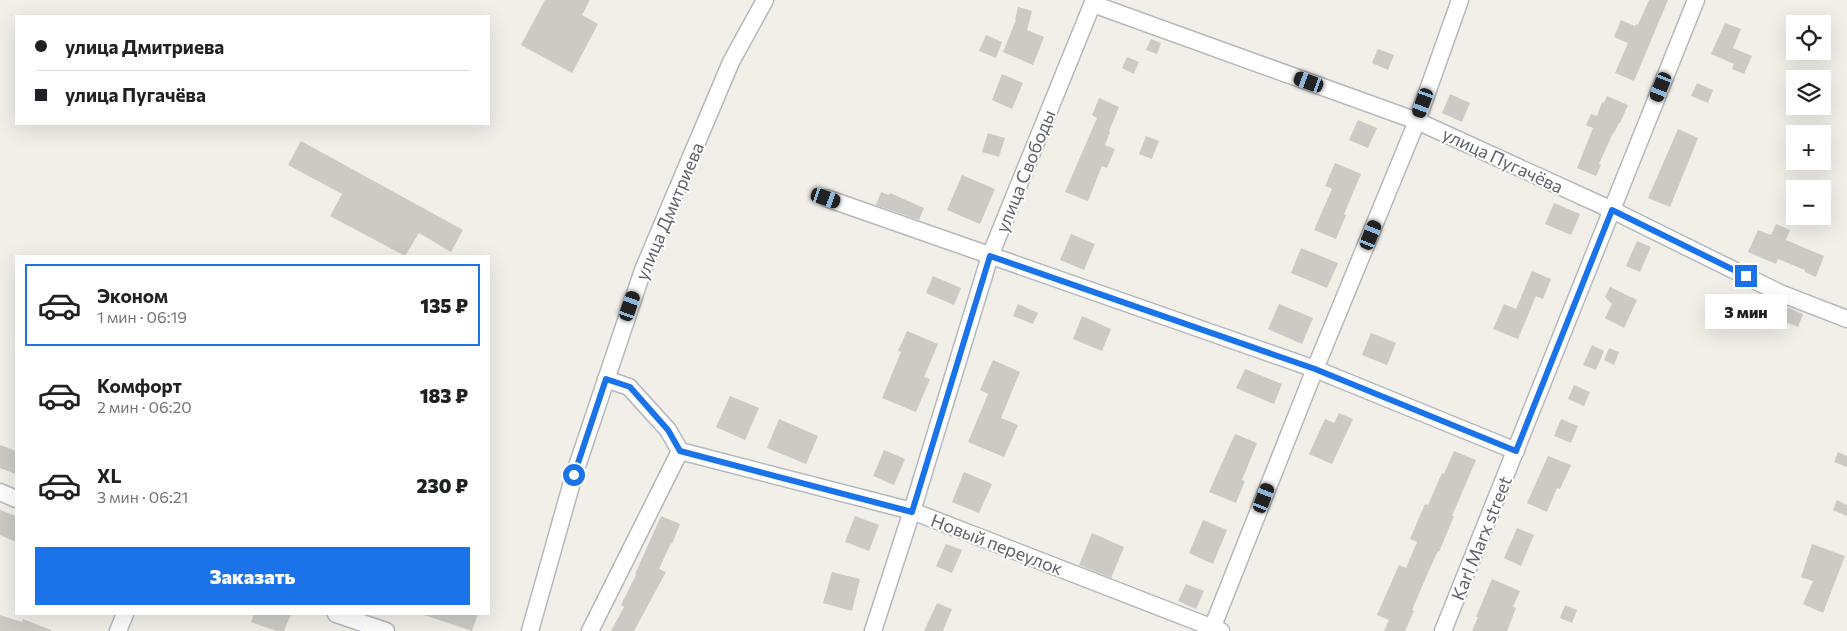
<!DOCTYPE html>
<html lang="ru">
<head>
<meta charset="utf-8">
<style>
  :root { --surface:#fff; --page:#f6f6f6; --text:#202124; --muted:#757577; --line:#e0e0e0; --accent:#1a73e8 }
  body { margin:0; font-family:Commissioner,sans-serif; background:var(--page); color:var(--text); height:100vh; display:flex; flex-direction:column; font-size:19px; white-space:nowrap }
  * { box-sizing:border-box; margin:0 }
  p { font-size:16px; color:var(--muted) }
  .icon { flex:none; width:28px; height:28px; fill:none; stroke:currentColor; stroke-width:2; stroke-linecap:round; stroke-linejoin:round }
  .map { position:relative; flex:1; overflow:hidden }
  .drawer { position:absolute; left:15px; top:255px; width:475px; height:360px; display:flex; flex-direction:column; background:var(--surface); border-radius:0px; box-shadow:0 5px 20px #0002 }
  .drawer>* { flex:none }
  .top-card { position:absolute; left:15px; top:15px; width:475px; height:110px; border-radius:0px; box-shadow:0 5px 20px #0002; display:grid; align-content:center; height:110px; padding:0 20px; background:var(--surface) }
  .fabs { position:absolute; left:1786px; top:15px; display:grid; gap:10px }
  .fabs a { display:grid; place-items:center; width:45px; height:45px; border-radius:0px; background:var(--surface); box-shadow:0 5px 20px #0002; font-size:25px }
  .end { position:absolute; width:22px; height:22px; margin:-11px; border:6px solid #1a73e8; background:#fff; box-shadow:0 0 0 2px #fff }
  .from { border-radius:50% }
  .bubble { position:absolute; height:35px; border-radius:0px; background:var(--surface); box-shadow:0 5px 20px #0002; font-size:16px; font-weight:800; line-height:35px; text-align:center }
  .car { position:absolute; width:15px; height:30px; margin:-15px -8px; border-radius:6px; box-shadow:0 0 4px 1px #0007; background:linear-gradient(#222 24%,#8ab4d8 0 40%,#222 0 76%,#8ab4d8 0 86%,#222 0) }
  .top-card b { display:flex; align-items:center; gap:18px; height:48px; font-size:19px }
  .top-card b+b { border-top:1px solid var(--line) }
  .top-card i { width:12px; height:12px; background:var(--text) }
  ul { padding:9px 0 0; list-style:none }
  li { display:flex; align-items:center; gap:15px; height:82px; margin:0 10px 8px; padding:0 10px; border:2px solid transparent; border-radius:0px }
  li div { flex:1 }
  li b { display:block; font-size:19px }
  li em { font-style:normal; font-weight:800 }
  li.current { border-color:var(--accent) }
  li>.icon { width:45px; height:45px; stroke-width:1.5 }
  .cta { display:flex; gap:10px; margin-top:auto; padding:10px 20px }
  .cta a { flex:1; height:58px; border-radius:0px; background:var(--accent); color:#fff; font-size:20px; font-weight:800; line-height:58px; text-align:center }
  .map>svg:first-child { display:block }
  .building { fill:#cccac5 }
  .lines { fill:none; stroke-linecap:round; stroke-linejoin:round }
  .minor-casing { stroke:#b5b8bc; stroke-width:19 }
  .minor { stroke:#fff; stroke-width:16 }
  .route { stroke:#1a73e8; stroke-width:6 }
  .labels { text-anchor:middle; dominant-baseline:central; stroke-width:4; stroke-linejoin:round; paint-order:stroke }
  .street-label { font-size:18px; fill:#5f6368; stroke:#fff }
</style>
</head>
<body>
<div class="map">
<svg width="1847" height="631" viewBox="0 0 1847 631">
  <rect width="100%" height="100%" fill="#f1efe8"/>
  <!-- building -->
  <g class="building">
    <path d="M545,0H590L582,15L598,24L572,73L521,45Z"/>
    <path d="M1649,0H1668L1634,81L1615,73L1628,43L1614,37L1621,20L1635,26L1636,24L1638,25Z"/>
    <path d="M1018,7L1032,11L1027,30L1044,37L1033,65L1003,52L1016,20H1015Z"/>
    <path d="M1725,23L1741,29L1733,48L1752,56L1744,74L1732,69L1734,64L1711,54Z"/>
    <path d="M986,35L1002,42L996,58L979,51Z"/>
    <path d="M1151,39L1161,43L1157,54L1146,50Z"/>
    <path d="M1378,49L1394,55L1388,70L1372,63Z"/>
    <path d="M1127,57L1139,62L1134,74L1122,68Z"/>
    <path d="M1002,74L1023,83L1012,109L992,100Z"/>
    <path d="M1697,83L1713,90L1708,103L1691,96Z"/>
    <path d="M1450,94L1470,103L1462,122L1442,113Z"/>
    <path d="M1607,96L1628,105L1620,123H1619L1614,133H1613L1599,164L1601,165L1596,176L1577,168L1593,128L1586,125L1591,114L1597,116L1602,102L1604,103Z"/>
    <path d="M1099,98L1119,107L1109,131L1110,132L1105,145L1115,149L1107,168L1102,166L1088,201L1065,192L1097,118L1092,115Z"/>
    <path d="M1358,120L1377,128L1368,148L1349,140Z"/>
    <path d="M1678,129L1698,138L1670,207L1648,198Z"/>
    <path d="M988,133L1005,138L999,157L982,152Z"/>
    <path d="M1146,136L1159,141L1152,159L1139,154Z"/>
    <path d="M301,141L463,230L451,252L419,233L405,256L330,216L342,194L288,165Z"/>
    <path d="M1335,163L1361,174L1344,214L1346,215L1336,239L1314,230L1332,189L1325,186Z"/>
    <path d="M962,175L995,189L980,224L947,210Z"/>
    <path d="M881,192L889,195L890,193L924,208L919,220L876,205Z"/>
    <path d="M1554,203L1580,214L1571,235L1545,224Z"/>
    <path d="M1776,224L1790,230L1786,240L1824,256L1816,277L1805,272V270L1778,259L1776,264L1748,252L1758,230L1771,235Z"/>
    <path d="M1071,234L1095,244L1084,270L1060,260Z"/>
    <path d="M1637,241L1651,247L1640,272L1626,266Z"/>
    <path d="M1301,248L1338,263L1327,288L1291,273Z"/>
    <path d="M1532,271L1551,279L1543,299L1536,296L1518,339L1493,329L1504,304L1516,309Z"/>
    <path d="M933,276L961,288L954,305L926,293Z"/>
    <path d="M1610,287L1637,300L1624,328L1605,318L1612,304L1605,297Z"/>
    <path d="M1018,304L1038,313L1033,324L1013,316Z"/>
    <path d="M1279,304L1313,318L1302,344L1268,329Z"/>
    <path d="M1779,304L1803,314L1798,327L1773,317Z"/>
    <path d="M1082,316L1111,329L1102,351L1073,339Z"/>
    <path d="M907,331L938,344L924,377L930,379L916,412L882,398L901,352L898,351Z"/>
    <path d="M1371,333L1396,343L1387,365L1362,355Z"/>
    <path d="M1592,345L1604,351L1596,370L1583,365Z"/>
    <path d="M1609,348L1619,352L1614,365L1604,360Z"/>
    <path d="M993,360L1020,372L1001,418L1018,425L1004,457L968,442L988,394L980,390Z"/>
    <path d="M1245,369L1282,384L1274,404L1236,388Z"/>
    <path d="M1574,385L1590,392L1584,406L1568,399Z"/>
    <path d="M730,396L759,408L745,440L716,427Z"/>
    <path d="M1339,413L1353,419L1332,464L1309,454L1325,419L1334,423Z"/>
    <path d="M779,419L818,436L806,464L767,448Z"/>
    <path d="M1561,419L1578,426L1571,443L1554,436Z"/>
    <path d="M1235,434L1257,443L1242,480L1245,481L1236,503L1209,492Z"/>
    <path d="M0,445L16,451V474L0,468Z"/>
    <path d="M884,450L905,459L894,485L873,476Z"/>
    <path d="M1454,451L1476,460L1452,516H1454L1439,552L1438,551L1430,568L1412,610L1414,611L1405,631H1384L1389,620L1377,615L1399,565L1406,568L1417,542L1410,539L1425,504L1428,505L1442,473L1444,474Z"/>
    <path d="M1838,452L1847,456V467L1834,462Z"/>
    <path d="M1548,456L1571,465L1560,489L1557,488L1547,512L1527,503Z"/>
    <path d="M964,472L992,484L979,513L952,502Z"/>
    <path d="M1837,500L1847,505V516L1833,510Z"/>
    <path d="M0,510L16,516V542L0,535Z"/>
    <path d="M661,516L680,524L672,544L671,543L659,569L666,572L634,631H611L624,607L621,605L636,575L635,574Z"/>
    <path d="M855,516L879,525L869,551L845,542Z"/>
    <path d="M1203,520L1227,530L1213,564L1189,553Z"/>
    <path d="M1517,528L1534,535L1521,566L1504,558Z"/>
    <path d="M1092,533L1124,547L1111,578L1079,565Z"/>
    <path d="M946,544L962,550L952,573L936,566Z"/>
    <path d="M1812,544L1845,556L1823,613L1803,604L1813,581L1801,577Z"/>
    <path d="M832,572L860,579L852,611L823,603Z"/>
    <path d="M1492,579L1520,591L1513,607L1516,608L1507,631H1472L1478,617H1476Z"/>
    <path d="M1186,584L1204,591L1196,609L1178,601Z"/>
    <path d="M937,603L952,609L943,631H924Z"/>
    <path d="M1565,605L1577,610L1572,623L1560,618Z"/>
    <path d="M254,614H291L284,631H276L251,622Z"/>
    <path d="M425,614H478L472,631L424,615Z"/>
    <path d="M0,615L22,622L23,619L51,630V631H0Z"/>
  </g>
  <g class="lines">
    <defs>
      <g id="minor">
        <path d="M1093,4L1417,121L1612,210L1780,293L1847,319"/>
        <path d="M826,198L1315,369L1516,451"/>
        <path d="M606,379L629,387L668,430L680,451L912,511L1221,631"/>
        <path d="M0,492L16,499"/>
        <path d="M336,614L386,631"/>
        <path d="M118,631L125,614"/>
        <path d="M530,631L574,475L643,270L731,62L765,0"/>
        <path d="M590,631L680,451"/>
        <path d="M873,631L912,511L990,256L1094,0"/>
        <path d="M1211,631L1315,369L1417,121L1460,0"/>
        <path d="M1443,631L1696,0"/>
      </g>
    </defs>
    <!-- minor casing -->
    <use href="#minor" class="minor-casing"/>
    <!-- minor -->
    <use href="#minor" class="minor"/>
  </g>
  <g class="lines">
    <!-- route -->
    <path class="route" d="M574,475L606,379L630,387L668,430L680,451L912,512L990,256L1315,369L1516,451L1612,210L1746,276"/>
  </g>
  <g class="labels">
    <!-- street labels -->
    <g class="street-label">
      <text transform="translate(1503 160) rotate(25)">улица Пугачёва</text>
      <text transform="translate(1025 171) rotate(-68)">улица Свободы</text>
      <text transform="translate(669 211) rotate(-67)">улица Дмитриева</text>
      <text transform="translate(1481 538) rotate(-68)">Karl Marx street</text>
      <text transform="translate(997 544) rotate(21)">Новый переулок</text>
    </g>
  </g>
</svg>
<div class="fabs">
<a><svg class="icon" aria-label="locate" viewBox="0 0 24 24"><circle cx="12" cy="12" r="6"/><path d="M12 2v4M12 18v4M2 12h4M18 12h4"/></svg></a>
<a><svg class="icon" aria-label="layers" viewBox="0 0 24 24"><path d="M12 4l9 5-9 5-9-5zM3 14l9 5 9-5"/></svg></a>
<a>+</a>
<a>−</a>
</div>
<i class="end from" style="left:574px;top:475px"></i>
<i class="end" style="left:1746px;top:276px"></i>
<div class="bubble" style="left:1705px;top:294px;width:82px">3 мин</div>
<i class="car" style="left:1309px;top:82px;rotate:290deg"></i>
<i class="car" style="left:1661px;top:87px;rotate:202deg"></i>
<i class="car" style="left:1423px;top:103px;rotate:200deg"></i>
<i class="car" style="left:826px;top:198px;rotate:109deg"></i>
<i class="car" style="left:1371px;top:235px;rotate:22deg"></i>
<i class="car" style="left:630px;top:306px;rotate:19deg"></i>
<i class="car" style="left:1264px;top:498px;rotate:21deg"></i>
<div class="top-card">
<b><i class="from"></i>улица Дмитриева</b>
<b><i></i>улица Пугачёва</b>
</div>
<section class="drawer">
<ul>
<li class="current"><svg class="icon" aria-label="car" viewBox="0 0 24 24"><path d="M5 17H2v-5l4-1 3-4h7l3 4 3 1v5h-3M9 17h6M6 11h13"/><circle cx="7" cy="17" r="2"/><circle cx="17" cy="17" r="2"/></svg><div><b>Эконом</b><p>1 мин · 06:19</p></div><em>135 ₽</em></li>
<li><svg class="icon" aria-label="car" viewBox="0 0 24 24"><path d="M5 17H2v-5l4-1 3-4h7l3 4 3 1v5h-3M9 17h6M6 11h13"/><circle cx="7" cy="17" r="2"/><circle cx="17" cy="17" r="2"/></svg><div><b>Комфорт</b><p>2 мин · 06:20</p></div><em>183 ₽</em></li>
<li><svg class="icon" aria-label="car" viewBox="0 0 24 24"><path d="M5 17H2v-5l4-1 3-4h7l3 4 3 1v5h-3M9 17h6M6 11h13"/><circle cx="7" cy="17" r="2"/><circle cx="17" cy="17" r="2"/></svg><div><b>XL</b><p>3 мин · 06:21</p></div><em>230 ₽</em></li>
</ul>
<div class="cta"><a>Заказать</a></div>
</section>
</div>
</body>
</html>
